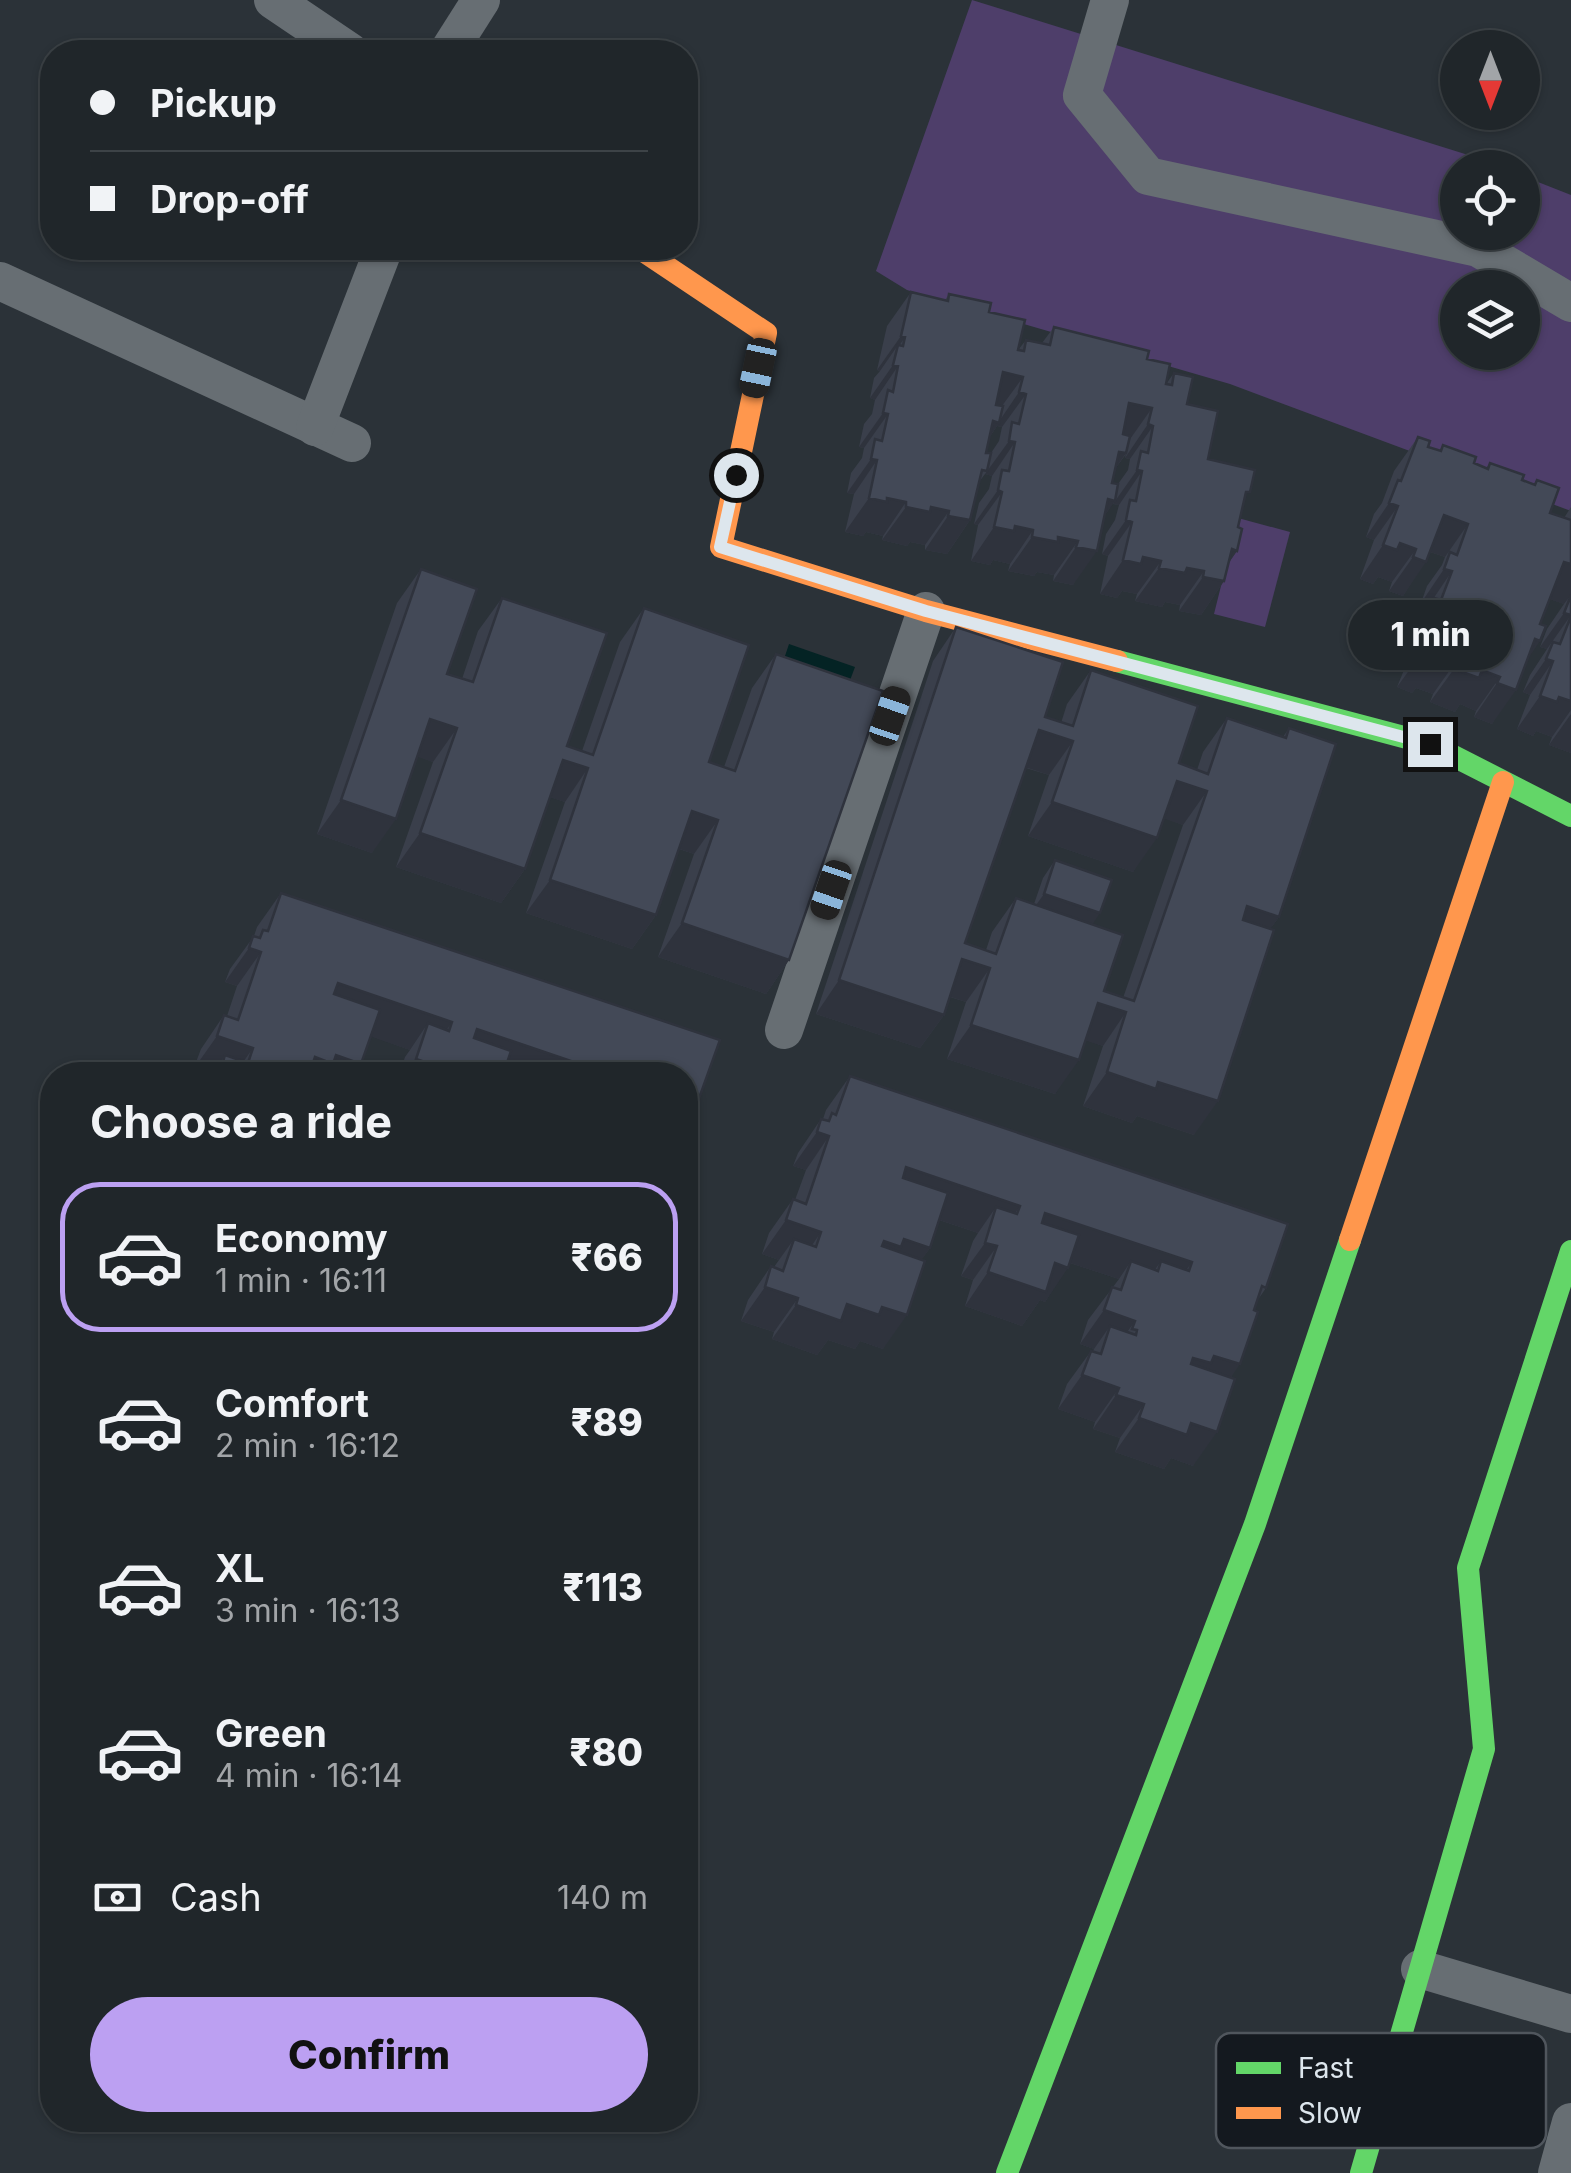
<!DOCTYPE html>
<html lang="en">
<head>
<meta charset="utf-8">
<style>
  :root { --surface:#20262a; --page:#2d3236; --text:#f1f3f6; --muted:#a2a5a8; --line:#3d4347; --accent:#bca0f2 }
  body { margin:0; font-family:Inter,sans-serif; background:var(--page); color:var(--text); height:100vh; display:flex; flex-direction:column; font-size:38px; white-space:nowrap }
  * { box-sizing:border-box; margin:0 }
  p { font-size:32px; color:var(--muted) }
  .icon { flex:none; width:55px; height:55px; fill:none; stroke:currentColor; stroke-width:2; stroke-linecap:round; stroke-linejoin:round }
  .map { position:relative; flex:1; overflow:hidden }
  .drawer { position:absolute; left:40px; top:1062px; width:658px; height:1070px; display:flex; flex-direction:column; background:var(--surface); border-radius:40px; box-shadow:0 2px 8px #0004,0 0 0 2px var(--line) }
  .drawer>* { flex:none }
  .banner { position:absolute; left:40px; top:40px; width:658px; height:220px; border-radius:40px; box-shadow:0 2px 8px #0004,0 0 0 2px var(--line); display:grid; align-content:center; height:220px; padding:0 50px; background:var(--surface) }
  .needle { width:65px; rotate:180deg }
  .controls { position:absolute; left:1440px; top:30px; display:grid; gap:20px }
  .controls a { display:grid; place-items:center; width:100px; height:100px; border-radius:50%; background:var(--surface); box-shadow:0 2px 8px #0004,0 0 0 2px var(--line); font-size:50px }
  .end { position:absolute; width:45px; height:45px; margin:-22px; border:12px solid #dde6ed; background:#111; box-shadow:0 0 0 5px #111 }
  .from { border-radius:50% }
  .bubble { position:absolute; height:70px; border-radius:35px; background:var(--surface); box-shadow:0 2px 8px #0004,0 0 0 2px var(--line); font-size:32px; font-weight:800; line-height:70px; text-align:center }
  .car { position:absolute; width:30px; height:60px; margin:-30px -15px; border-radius:12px; box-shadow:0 0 8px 2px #0007; background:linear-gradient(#222 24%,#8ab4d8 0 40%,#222 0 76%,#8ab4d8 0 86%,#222 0) }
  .banner b { display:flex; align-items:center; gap:35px; height:95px; font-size:38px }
  .banner b+b { border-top:2px solid var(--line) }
  .banner i { width:25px; height:25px; background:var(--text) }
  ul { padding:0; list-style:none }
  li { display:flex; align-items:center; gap:30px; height:150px; margin:0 20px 15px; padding:0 30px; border:5px solid transparent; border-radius:40px }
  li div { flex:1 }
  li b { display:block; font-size:38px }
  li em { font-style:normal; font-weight:800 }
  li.active { border-color:var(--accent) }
  li>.icon { width:90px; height:90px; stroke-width:1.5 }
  h2 { padding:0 50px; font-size:45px; line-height:120px }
  .pay { display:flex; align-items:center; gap:25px; height:110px; padding:0 50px; font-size:38px }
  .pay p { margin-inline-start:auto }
  .button { display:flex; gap:20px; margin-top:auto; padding:20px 50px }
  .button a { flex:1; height:115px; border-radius:60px; background:var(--accent); color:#111; font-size:40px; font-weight:800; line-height:115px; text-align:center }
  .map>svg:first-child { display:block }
  .green { fill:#4e3e6a; fill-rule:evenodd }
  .water { fill:#042324 }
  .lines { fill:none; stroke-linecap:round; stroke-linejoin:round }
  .street { stroke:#676e73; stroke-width:38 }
  .fast { stroke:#63d668; stroke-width:22 }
  .slow { stroke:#ff974d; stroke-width:22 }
  .wall { fill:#3a3f4b; fill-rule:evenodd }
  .shaded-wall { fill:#2f333d }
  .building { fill:#434957; stroke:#2f333d; stroke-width:2.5; fill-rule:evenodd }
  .route { stroke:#dde6ed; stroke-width:12 }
  .key { fill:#14191f; stroke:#50565d; stroke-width:2.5 }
  .key-label { font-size:28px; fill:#dde6ed }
</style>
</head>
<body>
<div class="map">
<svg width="1571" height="2173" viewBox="0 0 1571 2173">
  <rect width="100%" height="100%" fill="#2b3238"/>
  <!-- green -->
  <g class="green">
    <path d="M972,0L1465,154L1501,167L1458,168V232H1522L1523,176L1571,195V511L1230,384L907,290L876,271ZM1458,288H1522V352H1458Z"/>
    <path d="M1238,518L1290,532L1265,627L1214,614Z"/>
  </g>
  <!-- water -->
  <path class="water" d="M789,644L855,667L843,699L778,677Z"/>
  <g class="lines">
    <!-- street -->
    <g class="street">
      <path d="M273,0L350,52"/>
      <path d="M1110,0L1082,95L1148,176L1478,248L1571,303"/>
      <path d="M448,52L481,0"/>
      <path d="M0,281L352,443"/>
      <path d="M315,427L384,248"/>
      <path d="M784,1030L926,611"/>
      <path d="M1420,1969L1571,2014"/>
      <path d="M1557,2173L1571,2122"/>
    </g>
    <!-- fast -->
    <g class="fast">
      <path d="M1117,661L1430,744L1571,816"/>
      <path d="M1007,2173L1255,1524L1350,1240"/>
      <path d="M1361,2173L1484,1749L1468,1568L1571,1251"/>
    </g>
    <!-- slow -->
    <g class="slow">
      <path d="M639,248L766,333L721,547L926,611L1117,661"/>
      <path d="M1350,1240L1503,782"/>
    </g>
  </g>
  <!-- wall -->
  <g class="wall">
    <path d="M911,292L945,300L949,294L989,312L1018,350L1026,340L1042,343L1054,327L1147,359L1166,384L1174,373L1208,459L1244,500L1238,527L1237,551L1228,563L1224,581L1201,615L1179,611L1180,605L1165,602L1162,607L1135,601L1137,594L1122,591L1117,598L1100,594L1108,556L1102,554L1106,534L1115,520L1119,505L1113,504V503L1105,515L1073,585L1053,581L1054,575L1037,572L1034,576L1008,571L1010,564L993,560L990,565L971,561L978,525L974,524L979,503L989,489L992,476L985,474L979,482L970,520L947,554L925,550V545L910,542L907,546L882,540L883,536L866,532L863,536L845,532L854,494L847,493L851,473L862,458L864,448L859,447L864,424L872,414L875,400L870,398L874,378L880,371L877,370L887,326ZM997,426L1002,427L999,441L991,453H986L989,438ZM1126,454L1125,458L1130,459L1128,470L1118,484L1112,483L1115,469Z"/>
    <path d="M1418,437L1428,447L1439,451L1443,445L1474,463L1486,468L1490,463L1534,484L1537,480L1550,513L1564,518L1571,507V753L1549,745L1552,737L1536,731L1533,736L1517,729L1530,695L1523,692L1530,675L1547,649L1540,647L1547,629L1564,604L1550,599L1527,660L1492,724L1474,717L1476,711L1460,704L1455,712L1430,702L1433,694L1416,688L1412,693L1397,687L1411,653L1404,650L1411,631L1429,605L1421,603L1427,586L1442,565L1445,557L1430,552L1403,596L1389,591L1392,582L1378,577L1373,584L1360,579L1374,540L1366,537L1374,514L1382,503L1394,471Z"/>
    <path d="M421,569L447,674L462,679L478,631L502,598L567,746L582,751L620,642L644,608L709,762L724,767L752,688L776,654L789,960L766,994L658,957L694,854L679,849L656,915L632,949L526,913L565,802L550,797L525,869L501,903L396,867L433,762L417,756L372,853L317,834L397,603Z"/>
    <path d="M956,627L1045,717L1061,723L1067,704L1091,670L1179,763L1197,770L1203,752L1227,718L1283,737L1289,728L1279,917L1270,929L1194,1135L1137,1116L1132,1123L1083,1106L1103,1046L1086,1040L1055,1094L947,1059L966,1002L950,997L944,1015L920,1048L816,1014L933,661ZM1026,768L1049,775L1028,836L1133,872L1164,818L1183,825L1123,998L1104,991L1093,924L1055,860L1043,878L1034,904L1016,898L992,932L986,950L965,943Z"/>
    <path d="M281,893L720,1040L697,1104L688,1117L685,1126L689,1128L685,1141V1075H399L405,1057L410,1050L371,1036L361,1064L353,1075H209L193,1070L201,1049L224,1015L227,1016L237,986L225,982L230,969L254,936L257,927Z"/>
    <path d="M850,1076L1266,1288L1257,1301L1231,1378L1193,1466L1171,1458L1164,1469L1115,1452L1120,1438L1093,1429L1095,1422L1058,1409L1067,1384L1091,1351H1093L1094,1349L1080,1344L1088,1320L1119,1279L1070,1263L1045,1302L1040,1300L1022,1326L965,1306L973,1280L961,1276L973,1241L978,1233L939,1220L930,1248L921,1260L883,1349L860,1341L855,1349L828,1340L817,1355L772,1339L774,1332L741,1321L748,1300L771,1266L774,1267L779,1260L762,1254L769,1233L793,1199L795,1200L806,1170L793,1166L798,1153L821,1119H823L826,1110Z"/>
  </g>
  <!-- shaded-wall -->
  <g class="shaded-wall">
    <path d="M901,336L905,337L897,349L898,345L880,371L877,370Z"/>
    <path d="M893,365L898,366L875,400L870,398Z"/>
    <path d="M1003,372L1023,377L999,410L979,406Z"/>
    <path d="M1019,392L1026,394L1002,427L997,426L976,457L993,421L998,423Z"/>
    <path d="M1129,403L1152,408L1128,442L1106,437Z"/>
    <path d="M883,413L888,414L864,448L859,447Z"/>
    <path d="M1148,424L1153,426L1130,459L1125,458Z"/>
    <path d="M1009,441L1015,442L992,476L985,474Z"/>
    <path d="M1119,452L1126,453L1103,487Z"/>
    <path d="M871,459L877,460L854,494L847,493Z"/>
    <path d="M1137,470L1142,471L1119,505L1113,504Z"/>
    <path d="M998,490L1002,492L978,525L974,524Z"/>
    <path d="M869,498H887L906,502L883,536L866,532L863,536L845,532Z"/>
    <path d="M1108,499L1115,501L1091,535Z"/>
    <path d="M1389,503L1398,506L1374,540L1366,537Z"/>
    <path d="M906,507H931L949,511L925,545L910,542L907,546L882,540Z"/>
    <path d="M1444,515L1468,524L1445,557L1421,549Z"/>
    <path d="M948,516L970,520L947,554L925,550Z"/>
    <path d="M1126,520L1132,522L1108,556L1102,554Z"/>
    <path d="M1015,526L1033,530L1010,564L993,560L990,565L971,561L994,527Z"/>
    <path d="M1032,537H1058L1078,541L1054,575L1037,572L1034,576L1008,571Z"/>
    <path d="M1400,543L1416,549L1392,582L1378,577L1373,584L1360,579L1383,545Z"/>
    <path d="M1076,547L1097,551L1073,585L1053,581Z"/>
    <path d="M1232,549L1237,551L1217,580L1224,581L1201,615L1179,611L1203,577Z"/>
    <path d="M1143,557L1161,561L1137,594L1122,591L1117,598L1100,594L1123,560Z"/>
    <path d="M1413,557L1426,562L1403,596L1389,591Z"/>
    <path d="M1564,562L1571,564V595L1564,604L1540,596Z"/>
    <path d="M1159,568H1187L1204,571L1180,605L1165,602L1162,607L1135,601Z"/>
    <path d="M1444,569L1452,571L1429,605L1421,603Z"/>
    <path d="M1564,613L1571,615L1547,649L1540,647Z"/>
    <path d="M1428,616L1434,619L1411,653L1404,650Z"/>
    <path d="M1535,639L1540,641L1517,675Z"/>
    <path d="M1421,654H1438L1457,660L1433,694L1416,688L1412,693L1397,687Z"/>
    <path d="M1546,659L1553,661L1530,695L1523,692Z"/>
    <path d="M1454,669L1482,670L1500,677L1476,711L1460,704L1455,712L1430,702Z"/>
    <path d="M1497,683L1516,690L1492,724L1474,717Z"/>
    <path d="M1540,696L1559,697L1571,701V710L1552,737L1536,731L1533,736L1517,729Z"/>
    <path d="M1571,714V753L1549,745Z"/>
    <path d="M430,719L457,728L433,762L406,753Z"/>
    <path d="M1039,730L1073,741L1049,775L1016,764Z"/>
    <path d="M563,760L588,768L565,802L539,794Z"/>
    <path d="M1177,781L1207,791L1183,825L1153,815Z"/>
    <path d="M341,800L396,819L372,853L317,834Z"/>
    <path d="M1052,802L1157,838L1133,872L1028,836Z"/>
    <path d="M692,811L718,820L694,854L668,845Z"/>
    <path d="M420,833L525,869L501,903L396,867Z"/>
    <path d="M550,880L656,915L632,949L526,913Z"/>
    <path d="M1044,894L1100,913L1088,931L1031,912Z"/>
    <path d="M1247,906L1279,917L1255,950L1223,940Z"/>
    <path d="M682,923L789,960L766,994L658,957Z"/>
    <path d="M249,948L261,952L237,986L225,982Z"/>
    <path d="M962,959L990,968L966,1002L939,993Z"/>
    <path d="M839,980L944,1015L920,1048L816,1014Z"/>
    <path d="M338,983L452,1022L429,1056L428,1023L410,1050L314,1017Z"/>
    <path d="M1098,1003L1126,1012L1103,1046L1074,1037Z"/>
    <path d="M971,1025L1079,1060L1055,1094L947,1059Z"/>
    <path d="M477,1029L612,1075H489L453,1063Z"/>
    <path d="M217,1036L253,1048L234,1075L225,1055L212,1075L193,1070Z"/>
    <path d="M336,1055L361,1064L353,1075H303L315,1057Z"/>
    <path d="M416,1059L428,1063L420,1075H405Z"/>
    <path d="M1107,1072L1158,1082L1218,1101L1194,1135L1137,1116L1132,1123L1083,1106Z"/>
    <path d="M817,1132L829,1136L806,1170L793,1166Z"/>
    <path d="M906,1167L1020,1206L997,1239L996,1207L978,1233L883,1201Z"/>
    <path d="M1045,1213L1192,1262L1168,1296L1158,1271L1161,1261L1143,1287L1131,1261L1119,1279L1021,1247Z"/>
    <path d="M786,1220L821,1232L798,1266L794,1239L779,1260L762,1254Z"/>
    <path d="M904,1239L930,1248L906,1282L860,1275L884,1241Z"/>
    <path d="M985,1243L997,1246L973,1280L961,1276Z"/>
    <path d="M1055,1263L1068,1268L1045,1302L1040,1300L1022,1326L965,1306L988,1272Z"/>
    <path d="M765,1287L798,1298L774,1332L741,1321Z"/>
    <path d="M847,1304L882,1307L907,1315L883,1349L860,1341L855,1349L828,1340L817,1355L772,1339L796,1305Z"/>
    <path d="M1104,1310L1135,1321L1111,1355L1110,1326L1094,1349L1080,1344Z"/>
    <path d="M1214,1356L1240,1364L1217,1398L1170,1391L1193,1358Z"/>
    <path d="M1082,1375L1119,1388L1095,1422L1058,1409Z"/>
    <path d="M1116,1395L1144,1404L1120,1438L1093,1429Z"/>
    <path d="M1139,1418L1191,1423L1217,1432L1193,1466L1171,1458L1164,1469L1115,1452Z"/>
  </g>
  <!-- building -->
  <g class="building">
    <path d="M911,292L948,301L949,294L991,303L989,312L1025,320L1018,350L1024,351L1026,340L1050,345L1054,327L1149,351L1147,359L1170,364L1166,384L1172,385L1174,373L1193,377L1187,404L1218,411L1208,459L1255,470L1250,492H1246L1238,527L1242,529L1237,551L1232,549L1224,581L1203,577L1204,571L1187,568L1185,573L1159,568L1161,561L1143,557L1141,564L1123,560L1132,522L1126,520L1130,500L1136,501L1142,471L1137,470L1141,451L1148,453L1153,426L1148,424L1152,408L1129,403L1123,434L1130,436L1126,453L1119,452L1112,483L1118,484L1115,501L1108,499L1097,551L1076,547L1078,541L1058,537V542L1032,537L1033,530L1015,526L1014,531L994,527L1002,492L998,490L1002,470L1009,471L1015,442L1009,441L1012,422L1019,424L1026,394L1019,392L1023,377L1003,372L996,405L1003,406L999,423L993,421L986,453H991L987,471L982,470L970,520L948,516L949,511L931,507L930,512L906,507V502L887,498V502L869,498L877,460L871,459L875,439L882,441L888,414L883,413L888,390L893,392L898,366L893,365L898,345L903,346L905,337L901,336Z"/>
    <path d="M1418,437L1430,441L1428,447L1441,451L1443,445L1476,457L1474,463L1488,469L1490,463L1524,475L1522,480L1535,485L1537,480L1559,488L1550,513L1571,520V519V564L1564,562L1540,624L1546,626L1540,641L1535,639L1516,690L1497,683L1500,677L1482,670L1479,678L1454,669L1457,660L1438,654L1436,659L1421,654L1434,619L1428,616L1434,598L1441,600L1452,571L1444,569L1450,552L1457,555L1468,524L1444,515L1426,562L1413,557L1416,549L1400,543L1397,550L1383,545L1398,506L1389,503L1398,480L1401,481Z"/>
    <path d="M421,569L477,589L447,674L473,682L502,598L607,633L567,746L593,755L644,608L749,645L709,762L735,771L776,654L883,691L789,960L682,923L718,820L692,811L656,915L550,880L588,768L563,760L525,869L420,833L457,728L430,719L396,819L341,800Z"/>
    <path d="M1571,595V615L1564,613Z"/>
    <path d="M1571,616V701L1559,697L1557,702L1540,696L1553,661L1546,659L1553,642L1560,644Z"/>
    <path d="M956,627L1063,662L1045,717L1073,726L1091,670L1198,706L1179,763L1208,774L1227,718L1286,738L1289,728L1336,744L1279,917L1247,906L1243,920L1274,930L1218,1101L1158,1082L1156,1089L1107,1072L1126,1012L1098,1003L1079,1060L971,1025L990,968L962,959L944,1015L839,980ZM1039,730L1073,741L1052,802L1157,838L1177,781L1207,791L1134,1001L1104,991L1123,935L1016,898L996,954L965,943Z"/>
    <path d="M1055,860L1112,880L1100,913L1044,894Z"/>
    <path d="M281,893L720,1040L697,1104L693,1103L685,1126L689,1128L685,1141V1075H612L477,1029L474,1038L511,1051L503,1075H424L428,1063L416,1059L428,1023L449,1031L452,1022L338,983L334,994L380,1010L361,1064L336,1055L333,1064L315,1057L313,1063L349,1075H219L225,1055L248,1063L253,1048L217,1036L224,1015L238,1020L261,952L249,948L253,936L260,938L263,930L268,931Z"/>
    <path d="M850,1076L1288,1224L1266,1288L1262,1286L1254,1310L1258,1312L1240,1364L1214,1356L1211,1363L1193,1358L1191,1364L1235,1379L1217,1432L1191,1423L1187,1435L1139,1418L1144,1404L1116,1395L1119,1388L1082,1375L1091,1351L1101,1354L1110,1326L1136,1335L1137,1330L1132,1329L1135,1321L1104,1310L1112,1287L1121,1290L1131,1261L1158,1271L1161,1261L1189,1271L1192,1262L1045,1213L1042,1223L1079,1235L1068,1268L1055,1263L1046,1292L988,1272L997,1246L985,1243L996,1207L1017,1214L1020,1206L906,1167L903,1178L948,1193L930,1248L904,1239L901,1247L884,1241L882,1246L925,1261L907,1315L882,1307L879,1315L847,1304L841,1321L796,1305L798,1298L765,1287L771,1266L783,1271L794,1239L816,1247L821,1232L786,1220L793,1199L806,1204L829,1136L817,1132L821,1119L829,1121L832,1113L836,1115Z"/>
  </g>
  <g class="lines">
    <!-- route -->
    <path class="route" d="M736,475L720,547L926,611L1430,744"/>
  </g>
  <!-- legend -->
  <rect x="1216" y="2033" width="330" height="115" rx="15" class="key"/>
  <rect x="1236" y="2062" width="45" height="12" fill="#63d668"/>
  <rect x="1236" y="2107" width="45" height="12" fill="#ff974d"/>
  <g class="key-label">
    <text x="1298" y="2078">Fast</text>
    <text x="1298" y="2123">Slow</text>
  </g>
</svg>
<div class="controls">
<a><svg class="needle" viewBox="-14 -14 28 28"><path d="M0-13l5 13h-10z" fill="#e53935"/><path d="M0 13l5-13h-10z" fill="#a2a5a8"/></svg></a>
<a><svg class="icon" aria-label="locate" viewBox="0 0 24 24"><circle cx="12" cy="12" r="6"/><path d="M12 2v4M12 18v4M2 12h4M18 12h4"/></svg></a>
<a><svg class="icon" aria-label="layers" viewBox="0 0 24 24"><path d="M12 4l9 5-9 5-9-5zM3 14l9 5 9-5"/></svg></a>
</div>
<i class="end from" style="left:736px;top:475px"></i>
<i class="end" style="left:1430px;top:744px"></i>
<div class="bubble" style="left:1348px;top:600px;width:165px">1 min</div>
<i class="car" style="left:758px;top:368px;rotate:192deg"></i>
<i class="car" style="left:890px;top:716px;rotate:19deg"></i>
<i class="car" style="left:831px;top:890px;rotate:199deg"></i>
<div class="banner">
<b><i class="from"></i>Pickup</b>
<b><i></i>Drop-off</b>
</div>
<section class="drawer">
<h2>Choose a ride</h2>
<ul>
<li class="active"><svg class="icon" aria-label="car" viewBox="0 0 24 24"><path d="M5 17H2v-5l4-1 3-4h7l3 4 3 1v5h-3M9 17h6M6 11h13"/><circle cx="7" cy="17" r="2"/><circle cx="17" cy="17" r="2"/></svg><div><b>Economy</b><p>1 min · 16:11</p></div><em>₹66</em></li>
<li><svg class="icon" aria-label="car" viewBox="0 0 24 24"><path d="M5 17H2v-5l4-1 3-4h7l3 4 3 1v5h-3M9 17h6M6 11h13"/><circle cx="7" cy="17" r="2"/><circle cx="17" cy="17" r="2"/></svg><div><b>Comfort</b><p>2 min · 16:12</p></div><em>₹89</em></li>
<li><svg class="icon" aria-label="car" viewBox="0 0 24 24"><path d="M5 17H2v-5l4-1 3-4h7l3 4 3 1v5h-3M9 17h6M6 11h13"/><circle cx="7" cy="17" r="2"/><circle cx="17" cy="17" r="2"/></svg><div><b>XL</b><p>3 min · 16:13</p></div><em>₹113</em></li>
<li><svg class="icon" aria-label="car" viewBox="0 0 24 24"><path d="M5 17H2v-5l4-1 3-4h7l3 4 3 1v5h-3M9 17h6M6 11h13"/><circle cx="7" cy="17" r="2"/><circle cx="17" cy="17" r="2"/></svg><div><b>Green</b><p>4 min · 16:14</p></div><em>₹80</em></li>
</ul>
<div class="pay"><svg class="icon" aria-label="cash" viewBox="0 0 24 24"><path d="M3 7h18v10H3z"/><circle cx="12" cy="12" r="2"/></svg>Cash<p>140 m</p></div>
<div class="button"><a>Confirm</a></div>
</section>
</div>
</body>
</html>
